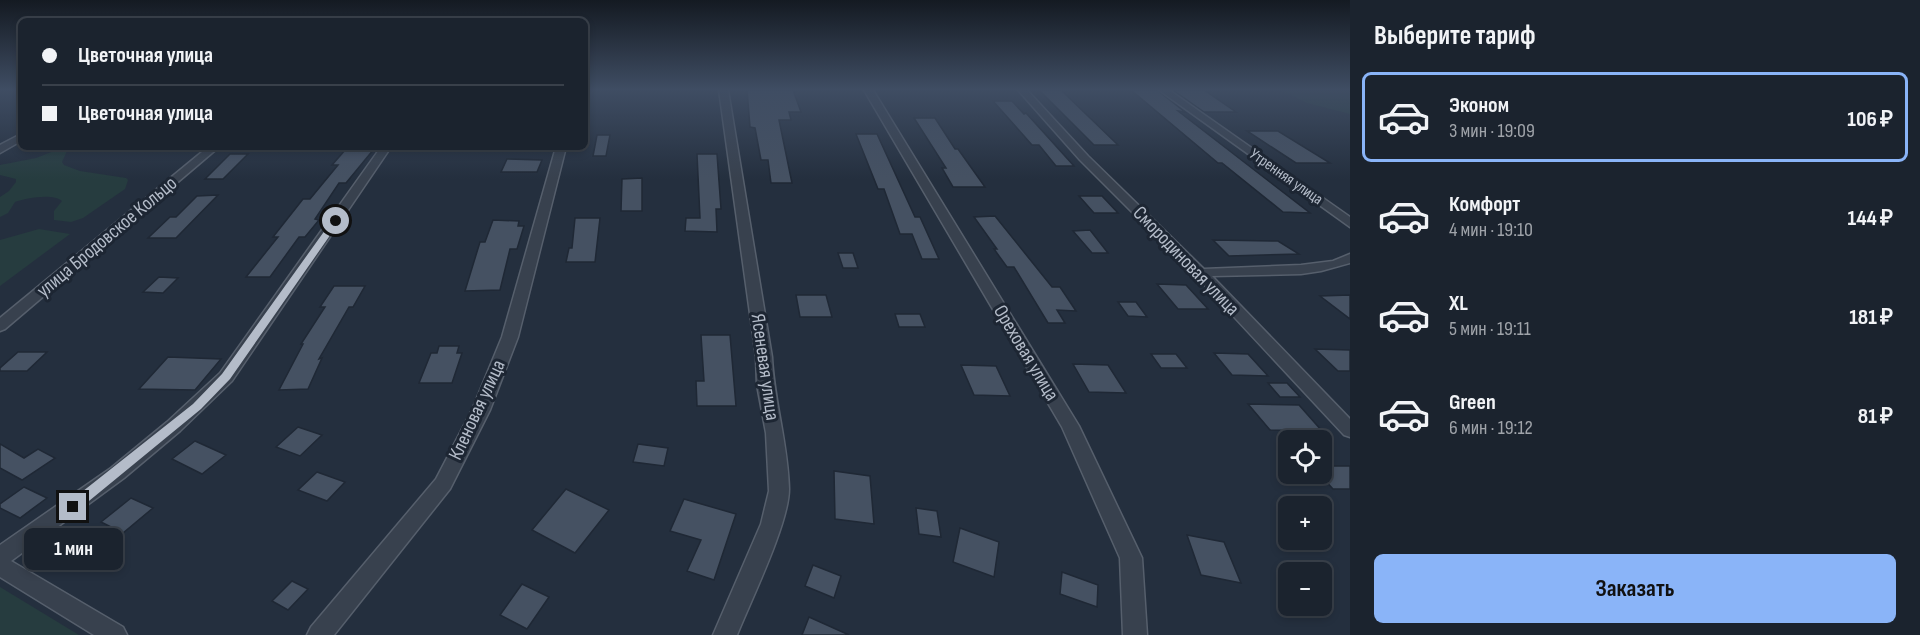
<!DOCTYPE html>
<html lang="ru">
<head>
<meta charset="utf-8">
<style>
  :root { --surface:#1b232e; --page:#242b36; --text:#f1f3f6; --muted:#a0a4aa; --line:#39404a; --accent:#8ab4f8 }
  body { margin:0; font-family:"Sofia Sans Condensed",sans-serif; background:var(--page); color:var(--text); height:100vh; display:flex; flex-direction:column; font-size:22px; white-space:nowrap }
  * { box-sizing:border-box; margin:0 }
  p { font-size:20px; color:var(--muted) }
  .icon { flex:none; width:33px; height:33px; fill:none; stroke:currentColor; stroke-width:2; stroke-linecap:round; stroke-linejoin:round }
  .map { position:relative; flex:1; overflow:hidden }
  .side { display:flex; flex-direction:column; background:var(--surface); width:570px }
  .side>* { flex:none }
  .banner { position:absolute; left:18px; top:18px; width:570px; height:132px; border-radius:9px; box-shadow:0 3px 9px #0003,0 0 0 2px var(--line); display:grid; align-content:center; height:132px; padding:0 24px; background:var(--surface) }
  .controls { position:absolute; left:1278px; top:430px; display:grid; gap:12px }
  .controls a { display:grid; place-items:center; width:54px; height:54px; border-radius:9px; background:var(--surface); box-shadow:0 3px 9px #0003,0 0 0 2px var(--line); font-size:30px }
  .end { position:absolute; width:27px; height:27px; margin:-14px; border:8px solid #b4bcc9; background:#111; box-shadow:0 0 0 3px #111 }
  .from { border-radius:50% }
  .bubble { position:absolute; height:42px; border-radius:9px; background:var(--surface); box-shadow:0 3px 9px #0003,0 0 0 2px var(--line); font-size:20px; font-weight:700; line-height:42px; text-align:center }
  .banner b { display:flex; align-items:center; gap:21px; height:57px; font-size:22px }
  .banner b+b { border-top:2px solid var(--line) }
  .banner i { width:15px; height:15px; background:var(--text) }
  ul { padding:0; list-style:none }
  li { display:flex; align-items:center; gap:18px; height:90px; margin:0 12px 9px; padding:0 12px; border:3px solid transparent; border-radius:9px }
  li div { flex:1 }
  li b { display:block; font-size:22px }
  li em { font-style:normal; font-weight:700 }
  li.on { border-color:var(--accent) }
  li>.icon { width:54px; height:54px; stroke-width:1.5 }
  h2 { padding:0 24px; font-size:27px; line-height:72px }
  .action { display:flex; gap:12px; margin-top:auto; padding:12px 24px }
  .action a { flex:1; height:69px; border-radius:9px; background:var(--accent); color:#111; font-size:24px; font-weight:700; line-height:69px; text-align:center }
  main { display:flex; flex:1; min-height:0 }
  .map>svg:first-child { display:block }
  .green { fill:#263c3f }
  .building { fill:#455162; stroke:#1f2835; stroke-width:1.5 }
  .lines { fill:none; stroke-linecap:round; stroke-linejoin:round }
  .street-casing { stroke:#565f6c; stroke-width:3 }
  .street { fill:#38414e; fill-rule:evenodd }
  .route { fill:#b4bcc9 }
  .labels { text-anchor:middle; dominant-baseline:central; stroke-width:6; stroke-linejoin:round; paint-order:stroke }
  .far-street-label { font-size:16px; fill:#b4bcc9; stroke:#1d2633 }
  .street-label { font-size:20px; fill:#b4bcc9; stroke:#1d2633 }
</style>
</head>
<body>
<main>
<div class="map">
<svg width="1350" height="635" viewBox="0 0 1350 635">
  <rect width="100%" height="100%" fill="#242f3e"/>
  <!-- green -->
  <g class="green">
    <path d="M1281,90H1350V114L1307,103Z"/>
    <path d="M59,149L67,151L62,162L64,165L80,171L126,178L128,180L125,189L83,218L71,222L54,220V211L62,201C53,193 26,198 15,202L8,213L0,217V197L9,191L16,182V179L0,175V165L36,158Z"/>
    <path d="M39,229L70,234L0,286V240Z"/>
    <path d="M0,587L79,635H0Z"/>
  </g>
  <!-- building -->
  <g class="building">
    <path d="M747,90H793L801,112H789L791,120H779L792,183H771L768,160H761L755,128L750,127Z"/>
    <path d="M1039,90H1061L1118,145H1094Z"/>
    <path d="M1131,90H1157L1185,112L1178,111L1310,213L1283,212L1222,163H1218Z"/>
    <path d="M1173,90H1204L1236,112H1204Z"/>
    <path d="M993,101H1012L1024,114L1026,113L1074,166H1056L1039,145H1032Z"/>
    <path d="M914,118H935L955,149H958L985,187H953L942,168H946Z"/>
    <path d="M1247,131H1278L1330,163H1296Z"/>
    <path d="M856,134H877L915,217H920L939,259H922L912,234H900L884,189H878Z"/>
    <path d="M597,135H610L606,156H593Z"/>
    <path d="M346,149H374L346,183H339L315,219L319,220L305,237H299L270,277H246L278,237H273L303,199H310L338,165H332Z"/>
    <path d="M230,154H248L223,179H205Z"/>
    <path d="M697,154H717L721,209H716L717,232L685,231L686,218H700Z"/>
    <path d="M507,159L542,160L537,172H501Z"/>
    <path d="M642,178V211H621L622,179Z"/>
    <path d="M218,195L176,238H148L170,217H176L197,196Z"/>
    <path d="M1079,196H1102L1118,213H1094Z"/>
    <path d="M995,216L1052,287H1060L1076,311L1057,310L1065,323H1048L1014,267H1007L994,249H997L974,217Z"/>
    <path d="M575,218H600L595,262H566L569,248H572Z"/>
    <path d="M493,220L519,221L518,226H524L517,249H510L500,290L465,291L480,242H485Z"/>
    <path d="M1090,230L1108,253H1092L1073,231Z"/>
    <path d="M1213,240L1278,241L1299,254L1229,256Z"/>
    <path d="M838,253H853L858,268H843Z"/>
    <path d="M159,277L178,278L163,293L143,292Z"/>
    <path d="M1157,284L1186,285L1208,309H1178Z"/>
    <path d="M334,286H365L353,307H349L319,359L322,358L308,389L279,390L303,344H301L325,307H320Z"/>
    <path d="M796,295H826L832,317H800Z"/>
    <path d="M1350,295V319L1320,296Z"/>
    <path d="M1118,302H1136L1147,317L1128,316Z"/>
    <path d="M895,314H920L925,327H899Z"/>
    <path d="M701,335H730L736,406H697L696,381H704Z"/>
    <path d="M439,346H459L457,353H462L452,383H419L431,353H437Z"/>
    <path d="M1315,349L1350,350V371H1338Z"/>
    <path d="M18,352H47L27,371H0V368Z"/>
    <path d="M1214,353L1248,354L1268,376L1232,375Z"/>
    <path d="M1151,354H1176L1187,368H1161Z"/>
    <path d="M168,357L221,359L195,390L139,389Z"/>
    <path d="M1073,364L1108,365L1126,393L1089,392Z"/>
    <path d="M961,365L996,366L1010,396L974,395Z"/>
    <path d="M1268,383H1287L1300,397H1280Z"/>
    <path d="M1248,404L1299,405L1322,431L1270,430Z"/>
    <path d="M298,427L322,435L300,456L276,447Z"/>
    <path d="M195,441L226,455L202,474L172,459Z"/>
    <path d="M0,444L24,458L38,449L55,458L22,480L0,468Z"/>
    <path d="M638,444L668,448L664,466L633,462Z"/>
    <path d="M1322,466H1350V489H1333L1322,477Z"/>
    <path d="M834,471L870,476L874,524L835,519Z"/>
    <path d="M317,472L345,482L327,501L298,490Z"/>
    <path d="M24,487L47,498L20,518L0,508V504Z"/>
    <path d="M566,489L609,510L575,553L532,530Z"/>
    <path d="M131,498L153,508L123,533L101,522Z"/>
    <path d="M684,499L736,514L714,580L687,571L701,540L670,531Z"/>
    <path d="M916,508L937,511L941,537L919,534Z"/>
    <path d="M960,528L999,542L994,577L953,562Z"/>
    <path d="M1187,535L1224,542L1241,583L1201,575Z"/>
    <path d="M813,565L841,576L834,598L805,586Z"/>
    <path d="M1062,572L1098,585L1097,607L1060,594Z"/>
    <path d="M292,581L308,589L288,610L272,601Z"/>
    <path d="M522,584L549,597L527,629L500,615Z"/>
    <path d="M809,617L849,635H802Z"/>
  </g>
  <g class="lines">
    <defs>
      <g id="street">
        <path d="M719,90H728L772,357C774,401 788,444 789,489C789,523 751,600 737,635H713L761,524L769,491L766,433L757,385L756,357Z"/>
        <path d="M864,90H873L1079,426L1142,558L1147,635H1123L1120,558L1062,427Z"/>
        <path d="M1018,90H1027L1088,156L1204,269L1301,265L1333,261L1350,254V263L1321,271L1301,274L1212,276L1350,419V437L1344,435L1196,276L1080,160Z"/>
        <path d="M1159,90H1169L1350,217V227Z"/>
        <path d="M21,134V141L0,153V145Z"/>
        <path d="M208,147H219L5,329L0,331V318Z"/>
        <path d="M381,147H391L232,381L180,431L124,478L11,561L123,627L127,635H94L0,577V545L111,468L167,422L220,373Z"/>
        <path d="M556,147H566L518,337L490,410L450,489L334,635H307L311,627L436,479L472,410L502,337Z"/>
      </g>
    </defs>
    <!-- street casing -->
    <use href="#street" class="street-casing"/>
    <!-- street -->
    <use href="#street" class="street"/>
  </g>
  <!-- sky -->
  <linearGradient id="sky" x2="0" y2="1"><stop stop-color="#141a22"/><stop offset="0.5" stop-color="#3f4d63"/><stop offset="1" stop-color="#3f4d63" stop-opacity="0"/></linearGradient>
  <rect width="1350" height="179" fill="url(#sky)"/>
  <!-- route -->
  <path class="route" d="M333,219L340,221L230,379L201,409L78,510H68L67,507L68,503L193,404L222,374Z"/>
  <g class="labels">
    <!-- far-street labels -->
    <g class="far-street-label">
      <text transform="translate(1286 177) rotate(35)">Утренняя улица</text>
    </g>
    <!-- street labels -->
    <g class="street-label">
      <text transform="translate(107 237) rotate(-40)">улица Бродовское Кольцо</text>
      <text transform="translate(1186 261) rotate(46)">Смородиновая улица</text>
      <text transform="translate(1026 353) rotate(59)">Ореховая улица</text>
      <text transform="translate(765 367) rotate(82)">Ясеневая улица</text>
      <text transform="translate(477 410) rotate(-65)">Кленовая улица</text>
    </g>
  </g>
</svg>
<div class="controls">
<a><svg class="icon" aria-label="locate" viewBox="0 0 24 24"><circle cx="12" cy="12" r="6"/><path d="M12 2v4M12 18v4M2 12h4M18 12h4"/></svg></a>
<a>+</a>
<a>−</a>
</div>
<i class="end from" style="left:336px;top:221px"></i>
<i class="end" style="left:73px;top:507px"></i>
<div class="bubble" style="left:24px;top:528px;width:99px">1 мин</div>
<div class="banner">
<b><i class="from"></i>Цветочная улица</b>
<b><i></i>Цветочная улица</b>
</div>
</div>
<section class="side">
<h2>Выберите тариф</h2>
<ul>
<li class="on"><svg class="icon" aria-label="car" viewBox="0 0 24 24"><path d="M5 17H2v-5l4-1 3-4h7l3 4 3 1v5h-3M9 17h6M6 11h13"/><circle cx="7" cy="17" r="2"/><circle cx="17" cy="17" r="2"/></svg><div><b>Эконом</b><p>3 мин · 19:09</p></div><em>106 ₽</em></li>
<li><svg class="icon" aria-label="car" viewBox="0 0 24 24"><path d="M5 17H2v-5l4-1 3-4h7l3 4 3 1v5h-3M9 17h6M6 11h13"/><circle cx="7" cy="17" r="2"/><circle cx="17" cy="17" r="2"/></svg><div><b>Комфорт</b><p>4 мин · 19:10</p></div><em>144 ₽</em></li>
<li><svg class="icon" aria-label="car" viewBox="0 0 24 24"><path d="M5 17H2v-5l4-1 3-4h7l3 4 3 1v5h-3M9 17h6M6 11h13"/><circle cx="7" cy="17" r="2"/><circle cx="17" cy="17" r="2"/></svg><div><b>XL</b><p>5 мин · 19:11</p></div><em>181 ₽</em></li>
<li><svg class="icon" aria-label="car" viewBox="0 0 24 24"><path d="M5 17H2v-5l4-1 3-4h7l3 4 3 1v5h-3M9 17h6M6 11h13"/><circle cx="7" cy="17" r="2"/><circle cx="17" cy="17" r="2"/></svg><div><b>Green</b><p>6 мин · 19:12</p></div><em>81 ₽</em></li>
</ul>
<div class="action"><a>Заказать</a></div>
</section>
</main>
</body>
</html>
